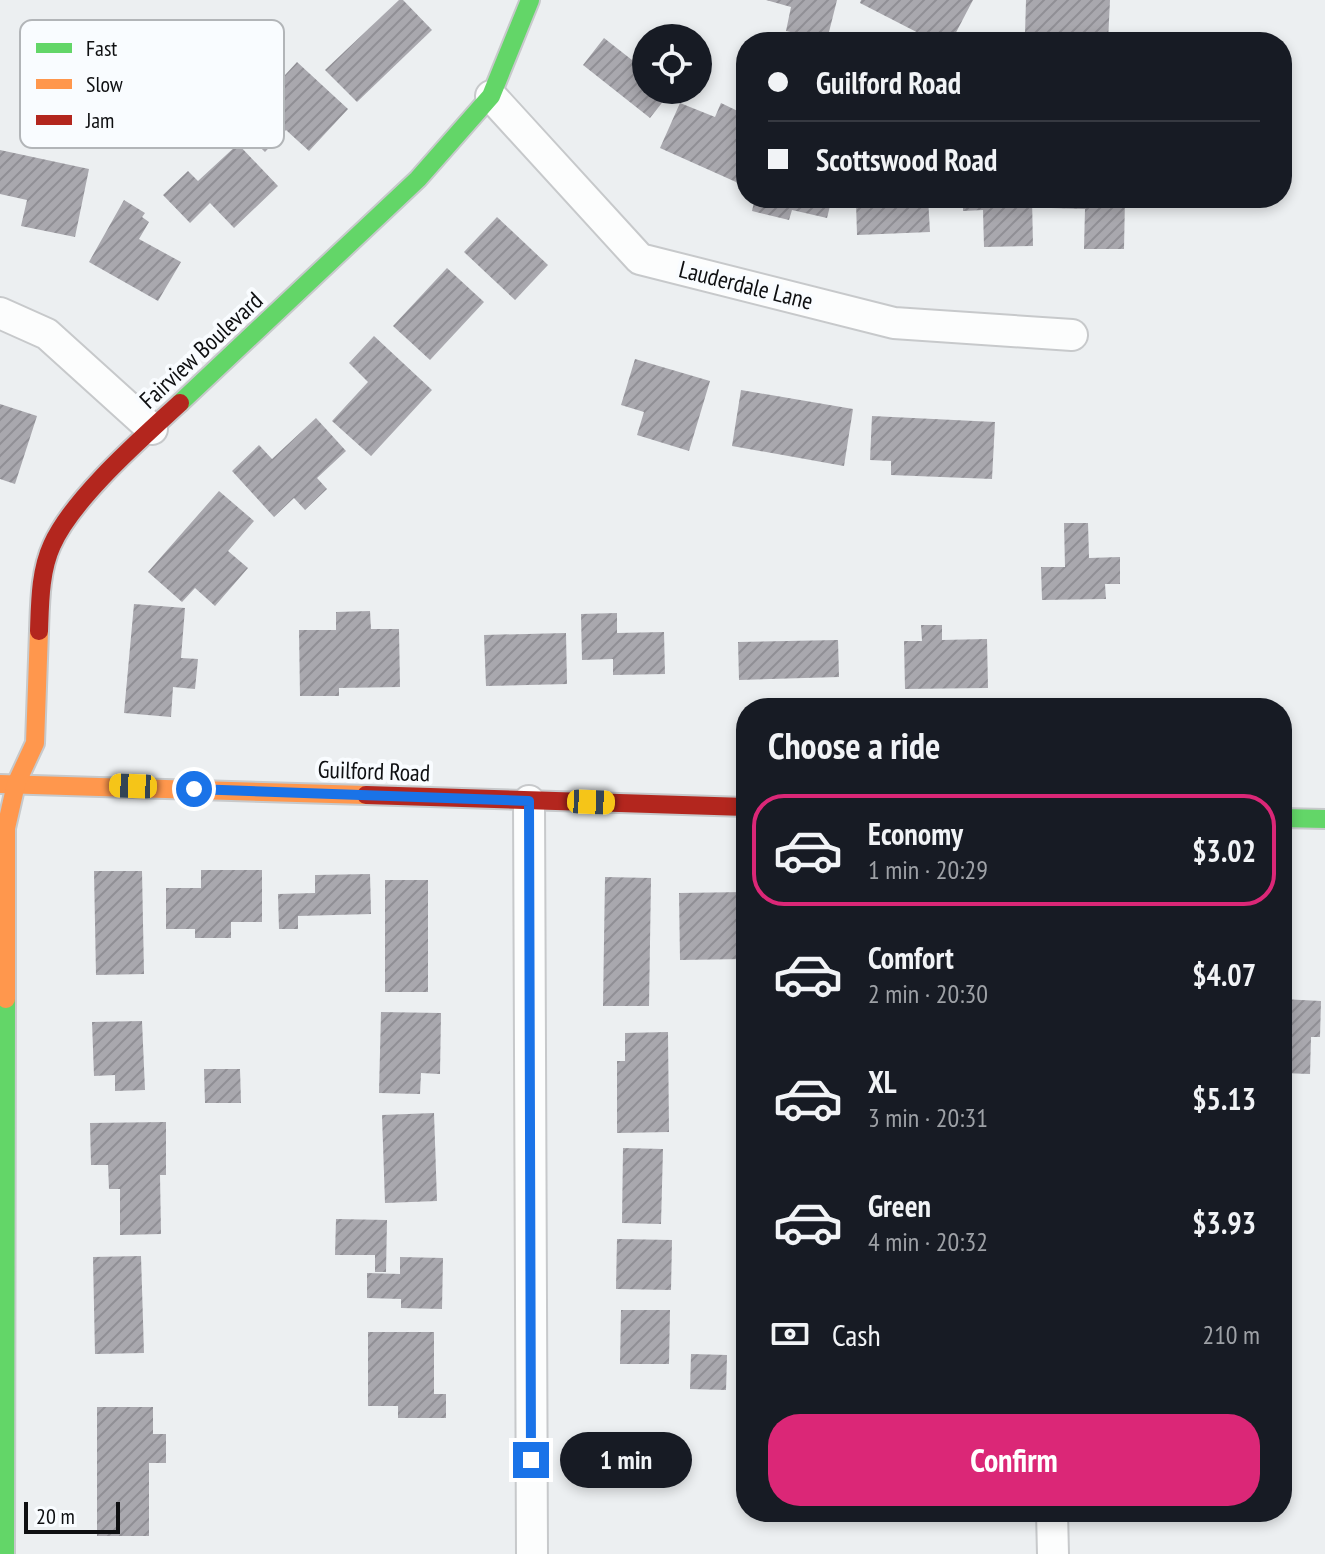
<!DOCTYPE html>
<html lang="en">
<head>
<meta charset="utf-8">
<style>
  :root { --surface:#171b24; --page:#20242c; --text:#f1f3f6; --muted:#9ea1a6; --line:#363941; --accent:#db2777 }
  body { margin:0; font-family:"PT Sans Narrow",sans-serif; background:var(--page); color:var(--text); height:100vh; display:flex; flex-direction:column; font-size:30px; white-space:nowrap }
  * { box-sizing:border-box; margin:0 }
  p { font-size:26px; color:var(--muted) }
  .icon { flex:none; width:44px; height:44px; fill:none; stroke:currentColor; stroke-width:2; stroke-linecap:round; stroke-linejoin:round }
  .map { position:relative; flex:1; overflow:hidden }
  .details { position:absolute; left:736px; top:698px; width:556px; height:824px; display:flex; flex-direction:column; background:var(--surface); border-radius:32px; box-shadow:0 4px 12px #0003 }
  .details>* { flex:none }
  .guide { position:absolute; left:736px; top:32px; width:556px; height:176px; border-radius:32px; box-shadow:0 4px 12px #0003; display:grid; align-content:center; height:176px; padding:0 32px; background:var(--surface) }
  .tools { position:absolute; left:632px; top:24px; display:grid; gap:16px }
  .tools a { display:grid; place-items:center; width:80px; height:80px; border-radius:50%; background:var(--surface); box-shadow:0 4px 12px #0003; font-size:40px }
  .scale { position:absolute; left:24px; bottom:20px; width:96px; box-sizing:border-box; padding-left:8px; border:4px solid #0e0f11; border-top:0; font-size:22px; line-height:28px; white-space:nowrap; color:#0e0f11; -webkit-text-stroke:6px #f9fcff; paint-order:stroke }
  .end { position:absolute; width:36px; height:36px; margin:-18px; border:10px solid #1a73e8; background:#fff; box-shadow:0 0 0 4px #fff }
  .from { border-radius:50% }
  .bubble { position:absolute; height:56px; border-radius:28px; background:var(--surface); box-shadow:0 4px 12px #0003; font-size:26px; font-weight:700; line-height:56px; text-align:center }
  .car { position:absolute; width:24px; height:48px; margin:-24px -12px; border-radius:10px; box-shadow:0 0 6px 2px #0007; background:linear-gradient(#f5c518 24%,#345 0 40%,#f5c518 0 76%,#345 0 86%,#f5c518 0) }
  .guide b { display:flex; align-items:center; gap:28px; height:76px; font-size:30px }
  .guide b+b { border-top:2px solid var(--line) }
  .guide i { width:20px; height:20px; background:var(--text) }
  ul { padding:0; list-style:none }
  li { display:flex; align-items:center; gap:24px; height:112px; margin:0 16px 12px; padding:0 16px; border:4px solid transparent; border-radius:32px }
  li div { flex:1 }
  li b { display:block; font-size:30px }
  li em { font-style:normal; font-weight:700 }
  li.active { border-color:var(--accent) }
  li>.icon { width:72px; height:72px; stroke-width:1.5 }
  h2 { padding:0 32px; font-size:36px; line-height:96px }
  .pay { display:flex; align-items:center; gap:20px; height:88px; padding:0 32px; font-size:30px }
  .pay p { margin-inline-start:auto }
  .button { display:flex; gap:16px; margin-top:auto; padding:16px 32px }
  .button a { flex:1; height:92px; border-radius:32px; background:var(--accent); color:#fff; font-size:32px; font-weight:700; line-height:92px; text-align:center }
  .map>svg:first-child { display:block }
  .building { fill:url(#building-hatch) }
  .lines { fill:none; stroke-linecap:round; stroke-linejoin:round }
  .street-casing { stroke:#c7c9cb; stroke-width:34 }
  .fast-casing { stroke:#c7c9cb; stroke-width:22 }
  .slow-casing { stroke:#c7c9cb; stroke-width:22 }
  .jam-casing { stroke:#c7c9cb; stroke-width:22 }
  .street { stroke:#fcfdfd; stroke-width:30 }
  .fast { stroke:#63d668; stroke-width:18 }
  .slow { stroke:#ff974d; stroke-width:18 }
  .jam { stroke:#b3261e; stroke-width:18 }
  .route { stroke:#1a73e8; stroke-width:10 }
  .labels { text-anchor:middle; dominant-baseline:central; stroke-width:8; stroke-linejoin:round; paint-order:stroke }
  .street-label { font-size:24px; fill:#0e0f11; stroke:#f9fcff }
  .key { fill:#f9fcff; stroke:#b2b5b8; stroke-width:2 }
  .key-label { font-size:22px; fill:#0e0f11 }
</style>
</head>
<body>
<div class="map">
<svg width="1325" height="1554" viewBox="0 0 1325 1554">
  <defs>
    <pattern id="building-hatch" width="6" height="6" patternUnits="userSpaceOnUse" patternTransform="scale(2)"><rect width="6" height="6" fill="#a9a8ae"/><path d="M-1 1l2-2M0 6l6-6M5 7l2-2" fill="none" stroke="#908f95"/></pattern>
  </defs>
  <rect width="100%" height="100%" fill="#eceff1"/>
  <!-- building -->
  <g class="building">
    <path d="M399,0H403L432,30L357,102L325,70Z"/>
    <path d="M766,0H837L827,40L786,31L791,7Z"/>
    <path d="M861,0H973L951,42H936L860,3Z"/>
    <path d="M1026,0H1110L1108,42H1068V36L1025,34Z"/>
    <path d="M604,38L632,60L636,53L646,61V90H672L650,118L583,65Z"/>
    <path d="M297,62L348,109L309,151L286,130L265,152L238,126Z"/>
    <path d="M680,103L715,117L721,103L746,115V161L736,182L660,148Z"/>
    <path d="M238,144L278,186L234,228L210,203L190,223L163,195L188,171L198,181Z"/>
    <path d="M0,150L89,169L75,237L21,226L27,200L0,194Z"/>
    <path d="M755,198H832L827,218L792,210L789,220L752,211Z"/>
    <path d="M880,198H928L930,232L857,235L856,202L880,201Z"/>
    <path d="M963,198H1032L1033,246L984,247L983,210L963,211Z"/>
    <path d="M1051,198H1125L1124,249H1084L1085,209L1051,208Z"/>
    <path d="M124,200L145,213L142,217L149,222L139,239L181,262L158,301L89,262Z"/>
    <path d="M497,217L548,265L515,300L464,252Z"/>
    <path d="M447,268L484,302L430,360L393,326Z"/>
    <path d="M374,336L432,390L371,456L332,421L368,382L349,363Z"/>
    <path d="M635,359L710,381L689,451L637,435L644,412L621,405Z"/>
    <path d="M741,390L853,409L844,466L732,446Z"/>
    <path d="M0,404L37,416L15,484L0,479Z"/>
    <path d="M872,416L995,422L992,479L891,475V461L870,460Z"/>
    <path d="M316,418L346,451L317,478L327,489L305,510L294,498L274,517L232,471L259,445L272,459Z"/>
    <path d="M219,491L254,521L228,551L248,568L215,606L195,588L182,602L148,572Z"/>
    <path d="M1064,523H1088L1089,558L1120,557V584H1105L1106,599L1042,600L1041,567H1065Z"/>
    <path d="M134,604L185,608L181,658L198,659L195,689L173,687L171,717L124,713Z"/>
    <path d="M370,611L371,629H399L400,687L339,688V696H300L299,630H336V612Z"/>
    <path d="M617,613V633L664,632L665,674L613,675V659L582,660L581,614Z"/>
    <path d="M921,625H942V640L987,639L988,688L905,689L904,641H922Z"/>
    <path d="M566,633L567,684L486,686L484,635Z"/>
    <path d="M838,640L839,677L739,680L738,642Z"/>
    <path d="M201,870H262V922H231V938H195V929H166V888H201Z"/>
    <path d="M94,871H142L144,974L96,975Z"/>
    <path d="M370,874L371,914L298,916V929H279L278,894L315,893V875Z"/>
    <path d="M605,877L651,878L649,1006H603Z"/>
    <rect x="385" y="880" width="43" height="112"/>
    <path d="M746,892V959L680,960L679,893Z"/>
    <path d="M1282,999L1321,1001L1320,1037H1311L1310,1074L1282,1073Z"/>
    <path d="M381,1012L441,1013L440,1074L421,1073L420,1094L379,1093Z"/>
    <path d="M142,1021L145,1090L115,1091V1075L94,1076L92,1022Z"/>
    <path d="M668,1032L669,1132L617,1133V1061H625V1033Z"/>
    <path d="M204,1069H240L241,1103H205Z"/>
    <path d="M434,1113L437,1201L385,1203L382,1115Z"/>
    <path d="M166,1122V1175H160L161,1234L120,1235V1189H109L108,1165H91L90,1123Z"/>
    <path d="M623,1148L663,1149L661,1224L622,1223Z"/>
    <path d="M336,1219L387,1220L386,1272H375V1255H335Z"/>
    <path d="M617,1239L672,1240L671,1290L616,1289Z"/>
    <path d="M141,1256L144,1353L95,1354L93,1257Z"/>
    <path d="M400,1257L443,1258L442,1309L401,1308V1299L367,1298V1273L400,1274Z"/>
    <path d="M621,1310H670L669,1364H620Z"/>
    <path d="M368,1332H434V1394H446V1418H398V1406H368Z"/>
    <path d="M691,1354L727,1355L726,1390L690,1389Z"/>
    <path d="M97,1407H153V1434H166V1463H149V1536H97Z"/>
    <path d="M860,1512H906V1518L860,1517Z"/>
  </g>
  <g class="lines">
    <defs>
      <g id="street">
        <path d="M491,96L640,259L894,323L1072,335"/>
        <path d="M0,313L47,334L152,429"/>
        <path d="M529,801L532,1554"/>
        <path d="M1052,1512L1053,1554"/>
      </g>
      <g id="fast">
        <path d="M180,403L418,179L491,96L530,0"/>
        <path d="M1282,818L1325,819"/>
        <path d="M5,1554L6,999"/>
      </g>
      <g id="slow">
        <path d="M0,784L366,795"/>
        <path d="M6,999V828L16,784L35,743L39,631"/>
      </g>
      <g id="jam">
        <path d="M39,631C40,603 40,571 52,545C73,498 141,439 180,403"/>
        <path d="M366,795L746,807"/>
      </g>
    </defs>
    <!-- street casing -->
    <use href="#street" class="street-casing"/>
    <!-- fast casing -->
    <use href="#fast" class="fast-casing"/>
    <!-- slow casing -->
    <use href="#slow" class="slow-casing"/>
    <!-- jam casing -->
    <use href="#jam" class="jam-casing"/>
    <!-- street -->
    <use href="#street" class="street"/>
    <!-- fast -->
    <use href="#fast" class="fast"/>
    <!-- slow -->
    <use href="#slow" class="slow"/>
    <!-- jam -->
    <use href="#jam" class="jam"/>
  </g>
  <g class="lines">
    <!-- route -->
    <path class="route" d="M194,789L529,801L531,1460"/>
  </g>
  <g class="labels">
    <!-- street labels -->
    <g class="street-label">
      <text transform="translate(746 285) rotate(14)">Lauderdale Lane</text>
      <text transform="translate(201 350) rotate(-43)">Fairview Boulevard</text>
      <text transform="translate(374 771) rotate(2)">Guilford Road</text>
    </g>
  </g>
  <!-- legend -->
  <rect x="20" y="20" width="264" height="128" rx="12" class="key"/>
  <rect x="36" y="43" width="36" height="10" fill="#63d668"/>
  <rect x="36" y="79" width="36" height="10" fill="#ff974d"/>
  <rect x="36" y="115" width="36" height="10" fill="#b3261e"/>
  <g class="key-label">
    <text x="86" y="56">Fast</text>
    <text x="86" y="92">Slow</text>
    <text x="86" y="128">Jam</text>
  </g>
</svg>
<div class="tools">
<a><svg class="icon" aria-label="locate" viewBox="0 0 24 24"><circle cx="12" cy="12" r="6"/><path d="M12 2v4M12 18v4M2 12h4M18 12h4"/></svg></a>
</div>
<div class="scale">20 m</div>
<i class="end from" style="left:194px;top:789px"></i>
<i class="end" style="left:531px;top:1460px"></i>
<div class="bubble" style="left:560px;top:1432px;width:132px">1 min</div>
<i class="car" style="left:133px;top:786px;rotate:272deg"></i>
<i class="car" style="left:591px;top:802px;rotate:92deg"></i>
<div class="guide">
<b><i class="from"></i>Guilford Road</b>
<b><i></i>Scottswood Road</b>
</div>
<section class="details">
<h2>Choose a ride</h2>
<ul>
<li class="active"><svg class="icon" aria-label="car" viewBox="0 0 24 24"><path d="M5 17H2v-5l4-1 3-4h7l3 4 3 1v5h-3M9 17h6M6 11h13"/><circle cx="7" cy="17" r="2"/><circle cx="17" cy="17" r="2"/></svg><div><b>Economy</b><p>1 min · 20:29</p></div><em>$3.02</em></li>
<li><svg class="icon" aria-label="car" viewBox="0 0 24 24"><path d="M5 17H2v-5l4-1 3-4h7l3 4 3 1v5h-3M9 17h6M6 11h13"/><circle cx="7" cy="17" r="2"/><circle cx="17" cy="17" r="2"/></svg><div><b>Comfort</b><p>2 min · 20:30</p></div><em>$4.07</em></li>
<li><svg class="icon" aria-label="car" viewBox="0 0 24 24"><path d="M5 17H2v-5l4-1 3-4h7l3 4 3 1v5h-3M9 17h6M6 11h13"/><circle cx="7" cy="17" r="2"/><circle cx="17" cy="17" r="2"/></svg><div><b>XL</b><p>3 min · 20:31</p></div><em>$5.13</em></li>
<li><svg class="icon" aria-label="car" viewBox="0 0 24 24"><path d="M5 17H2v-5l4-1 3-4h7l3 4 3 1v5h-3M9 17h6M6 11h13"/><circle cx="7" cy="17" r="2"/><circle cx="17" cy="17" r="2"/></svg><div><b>Green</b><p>4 min · 20:32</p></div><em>$3.93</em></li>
</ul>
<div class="pay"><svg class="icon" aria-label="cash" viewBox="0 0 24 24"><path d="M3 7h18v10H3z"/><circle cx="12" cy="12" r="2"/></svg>Cash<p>210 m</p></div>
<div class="button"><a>Confirm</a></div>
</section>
</div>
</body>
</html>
